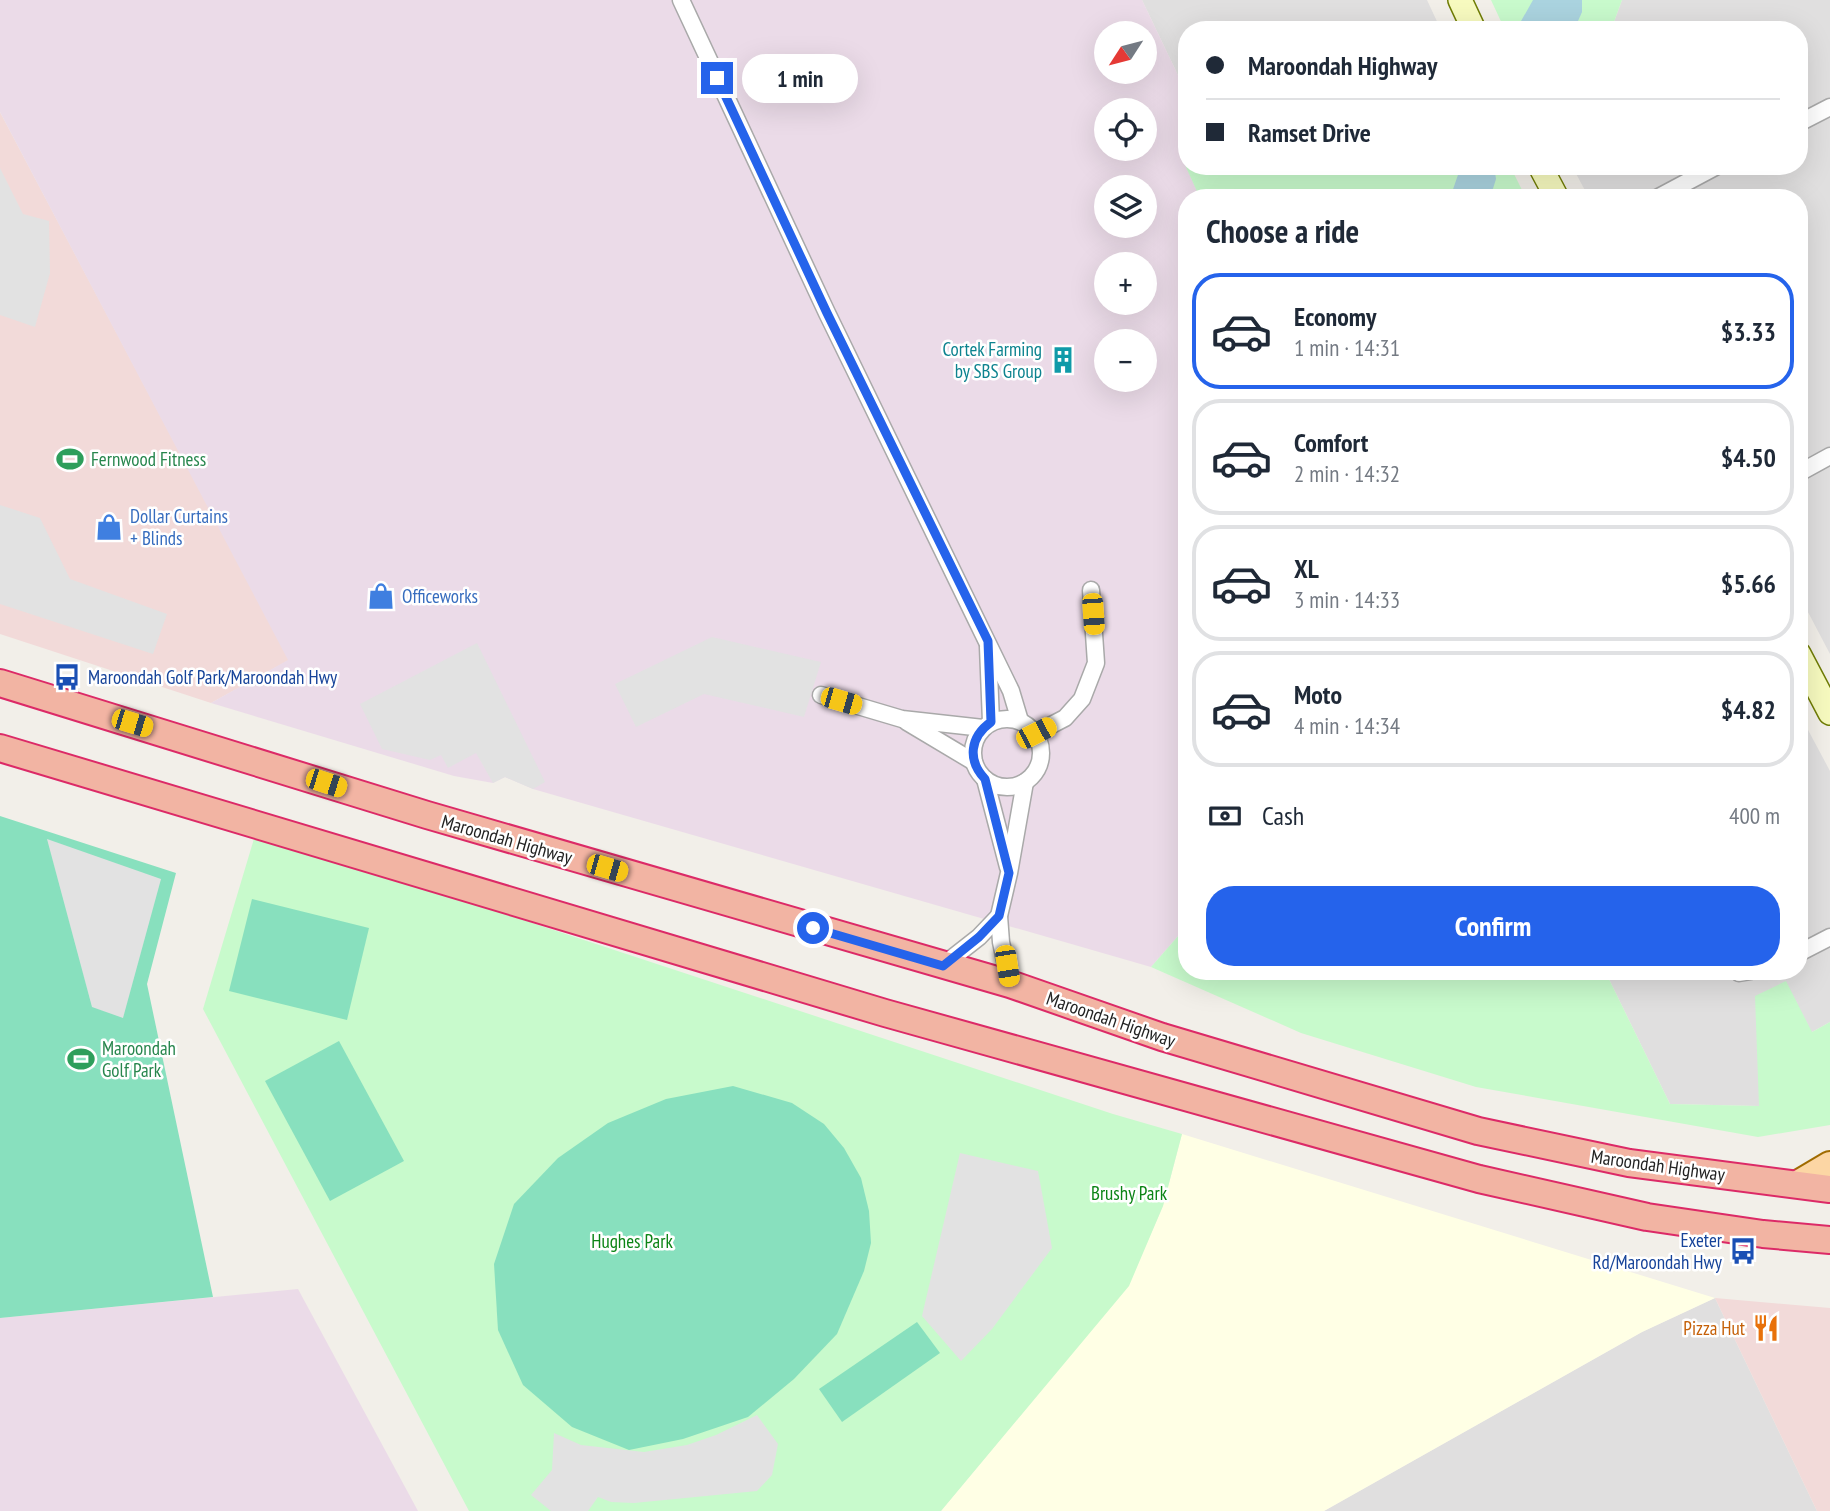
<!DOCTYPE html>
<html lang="en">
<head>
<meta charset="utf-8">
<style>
  :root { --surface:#fff; --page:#f6f6f7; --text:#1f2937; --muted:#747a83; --line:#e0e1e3; --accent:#2563eb }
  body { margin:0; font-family:"PT Sans Narrow",sans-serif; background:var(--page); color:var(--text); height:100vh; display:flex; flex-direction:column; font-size:26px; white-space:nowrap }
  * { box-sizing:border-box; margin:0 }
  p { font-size:23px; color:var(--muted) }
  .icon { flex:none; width:38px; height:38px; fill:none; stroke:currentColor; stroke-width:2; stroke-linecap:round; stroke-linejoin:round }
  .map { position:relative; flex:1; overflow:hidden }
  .side { position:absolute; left:1178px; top:189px; width:630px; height:791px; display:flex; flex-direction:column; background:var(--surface); border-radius:28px; box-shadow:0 7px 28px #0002 }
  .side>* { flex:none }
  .banner { position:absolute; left:1178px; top:21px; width:630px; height:154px; border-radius:28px; box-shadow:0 7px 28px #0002; display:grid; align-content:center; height:154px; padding:0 28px; background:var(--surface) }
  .needle { width:46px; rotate:234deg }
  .tools { position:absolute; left:1094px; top:21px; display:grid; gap:14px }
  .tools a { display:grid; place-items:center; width:63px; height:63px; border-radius:50%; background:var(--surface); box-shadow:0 7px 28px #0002; font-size:35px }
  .end { position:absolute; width:32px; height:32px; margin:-16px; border:9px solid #2563eb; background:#fff; box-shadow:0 0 0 4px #fff }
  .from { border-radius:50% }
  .bubble { position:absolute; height:49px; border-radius:24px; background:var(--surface); box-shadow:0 7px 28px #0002; font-size:23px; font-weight:700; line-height:49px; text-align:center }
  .car { position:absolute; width:21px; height:42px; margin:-21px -10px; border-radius:9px; box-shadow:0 0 5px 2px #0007; background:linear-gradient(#f5c518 24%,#345 0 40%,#f5c518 0 76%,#345 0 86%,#f5c518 0) }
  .banner b { display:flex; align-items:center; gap:24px; height:66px; font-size:26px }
  .banner b+b { border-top:2px solid var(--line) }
  .banner i { width:18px; height:18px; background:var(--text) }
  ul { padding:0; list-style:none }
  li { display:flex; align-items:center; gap:21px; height:116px; margin:0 14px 10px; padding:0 14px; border:4px solid var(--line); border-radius:28px }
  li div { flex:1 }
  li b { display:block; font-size:26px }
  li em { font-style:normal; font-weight:700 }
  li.current { border-color:var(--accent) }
  li>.icon { width:63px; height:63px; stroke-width:1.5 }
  h2 { padding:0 28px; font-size:32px; line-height:84px }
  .pay { display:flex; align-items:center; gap:18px; height:77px; padding:0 28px; font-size:26px }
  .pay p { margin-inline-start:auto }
  .button { display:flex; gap:14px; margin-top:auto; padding:14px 28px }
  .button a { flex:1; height:80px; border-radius:28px; background:var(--accent); color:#fff; font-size:28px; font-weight:700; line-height:80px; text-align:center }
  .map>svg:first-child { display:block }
  .residential { fill:#e0dfdf }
  .commercial { fill:#f2dad9 }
  .industrial { fill:#ebdbe8; fill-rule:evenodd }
  .education { fill:#ffffe5 }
  .park { fill:#c8facc }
  .pitch { fill:#88e0be }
  .parking { fill:#e2e2e2 }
  .water { fill:#aad3df }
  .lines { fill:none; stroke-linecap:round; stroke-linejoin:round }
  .minor-casing { stroke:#a9a9a9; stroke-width:19 }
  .secondary-casing { stroke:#707d05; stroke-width:26 }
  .primary-casing { stroke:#a06b00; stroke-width:30 }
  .trunk-casing { stroke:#dc2a67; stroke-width:30 }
  .minor { stroke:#fff; stroke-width:16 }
  .secondary { stroke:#f7fabf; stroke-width:23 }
  .primary { stroke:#fcd6a4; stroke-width:26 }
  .trunk { stroke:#f2b4a3; stroke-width:26 }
  .route { stroke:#2563eb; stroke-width:9 }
  .labels { text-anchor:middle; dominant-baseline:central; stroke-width:5; stroke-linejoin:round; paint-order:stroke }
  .culture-label { font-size:19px; fill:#0d838f; stroke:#fff; text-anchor:end }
  .leisure-label { font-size:19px; fill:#27864d; stroke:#fff; text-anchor:start }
  .shop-label { font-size:19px; fill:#366cbe; stroke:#fff; text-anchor:start }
  .transit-label { font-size:19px; fill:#164399; stroke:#fff; text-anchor:start }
  .street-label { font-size:19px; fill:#222; stroke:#fff }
  .park-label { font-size:19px; fill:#0c8416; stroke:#fff }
  .food-label { font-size:19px; fill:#c56008; stroke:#fff; text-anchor:end }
</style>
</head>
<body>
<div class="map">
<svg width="1830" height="1511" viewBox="0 0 1830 1511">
  <rect width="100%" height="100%" fill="#f2efe9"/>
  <!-- residential -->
  <g class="residential">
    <path d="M1142,0H1427L1441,30H1186V92Z"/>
    <path d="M1622,0H1830V654L1799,595V198H1589L1572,166H1799V30H1611Z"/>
    <path d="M1799,713L1830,771V1022L1812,1032L1759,1106L1670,1104L1605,971H1799Z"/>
    <path d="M1715,1298L1817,1511H1324L1642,1332Z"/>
  </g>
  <!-- commercial -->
  <g class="commercial">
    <path d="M0,112L289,660L211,703L0,634Z"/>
    <path d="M1715,1298L1830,1308V1511H1817Z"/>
  </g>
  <!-- industrial -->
  <g class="industrial">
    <path d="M0,0H1142L1186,92V166L1200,198H1186V927L1151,967L533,789L505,777L493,783L454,776L211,703L288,660L0,112ZM1106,33H1144V72H1106ZM1106,110H1144V149H1106ZM1106,187H1144V226H1106ZM1106,264H1144V303H1106ZM1106,341H1144V380H1106Z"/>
    <path d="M298,1289L418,1511H0V1318Z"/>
  </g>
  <!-- education -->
  <path class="education" d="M1182,1134L1715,1298L1642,1332L1324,1511H941L1128,1286L1163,1206Z"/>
  <!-- park -->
  <g class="park">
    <path d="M1491,0H1622L1611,30H1505Z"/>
    <path d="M1185,165L1510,166L1526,198H1200Z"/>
    <path d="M256,832L1113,1114L1182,1134L1163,1206L1129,1286L941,1511H469L203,1009Z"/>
    <path d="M1186,927V971H1605L1670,1104L1759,1106L1755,996L1786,981L1812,1032L1830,1022V1125L1758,1137L1476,1087L1301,1033L1151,967Z"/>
  </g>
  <!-- pitch -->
  <g class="pitch">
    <path d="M0,816L176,873L147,984L213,1297L0,1318Z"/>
    <path d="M252,899L369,928L347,1020L229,991Z"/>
    <path d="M339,1041L404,1161L330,1201L265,1081Z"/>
    <path d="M733,1086L792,1103L824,1124L844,1148L861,1178L869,1211L871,1243L864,1271L837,1334L794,1379L748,1417L683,1439L629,1450L572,1427L523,1385L498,1330L494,1264L514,1204L558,1158L608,1123L666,1099Z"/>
    <path d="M917,1322L940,1353L842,1422L819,1389Z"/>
  </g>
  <!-- parking -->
  <g class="parking">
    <path d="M0,168L23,214L49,221L50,273L35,327L0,315Z"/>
    <path d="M0,505L40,518L70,579L167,614L153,654L0,604Z"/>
    <path d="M712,637L821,662L804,717L704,694L636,727L615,684Z"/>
    <path d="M477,643L545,782L533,789L505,777L493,783L476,753L448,768L441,755L430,760L382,749L360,704Z"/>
    <path d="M47,839L161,879L123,1018L92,1007Z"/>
    <path d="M960,1153L1038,1171L1052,1248L992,1329L961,1361L922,1316Z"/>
    <path d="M757,1415L778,1444L772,1475L757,1491L634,1503L611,1502L598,1497L588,1511H551L531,1495L552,1470L554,1433L581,1445L644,1452L687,1445L716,1435Z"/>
  </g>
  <!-- water -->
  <g class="water">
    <path d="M1533,0H1582V12L1574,30H1516Z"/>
    <path d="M1461,166H1494L1496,179L1490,198H1450Z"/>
  </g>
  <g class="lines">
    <defs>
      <g id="minor">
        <path d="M681,0L827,313L1011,691L1020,721"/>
        <path d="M1799,123L1830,107"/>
        <path d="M1657,198L1717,166"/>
        <path d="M1799,473L1830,456"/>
        <path d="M988,647L991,722"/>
        <path d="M821,695L902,719L983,728"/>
        <circle cx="1007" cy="753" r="34"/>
        <path d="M907,722L974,762"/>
        <path d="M1036,733L1065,718L1082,699L1096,663L1091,590"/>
        <path d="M985,779L1008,867"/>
        <path d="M1799,953L1830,937"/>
        <path d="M942,966L979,937L999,916"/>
        <path d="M1739,973L1751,971"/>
        <path d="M1010,984L1001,942L999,916L1009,873L1025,782"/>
      </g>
      <g id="secondary">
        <path d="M1460,0L1474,30"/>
        <path d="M1540,166L1557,198"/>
        <path d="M1799,654L1830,713"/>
      </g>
      <path id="primary" d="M1798,1184L1830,1165"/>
      <g id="trunk">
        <path d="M0,683L427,815L1010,984L1162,1037L1478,1131L1629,1163L1830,1189"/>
        <path d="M0,748L885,1013L1479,1179L1647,1217L1763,1234L1830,1240"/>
      </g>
    </defs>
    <!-- minor casing -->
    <use href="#minor" class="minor-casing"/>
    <!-- secondary casing -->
    <use href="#secondary" class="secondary-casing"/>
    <!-- primary casing -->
    <use href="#primary" class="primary-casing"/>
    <!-- trunk casing -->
    <use href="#trunk" class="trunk-casing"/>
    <!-- minor -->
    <use href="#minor" class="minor"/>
    <!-- secondary -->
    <use href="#secondary" class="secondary"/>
    <!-- primary -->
    <use href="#primary" class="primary"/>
    <!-- trunk -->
    <use href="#trunk" class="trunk"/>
  </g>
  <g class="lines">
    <!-- route -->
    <path class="route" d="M717,78L827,313L988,641L991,722C970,737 967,760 985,779L1009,873L999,916L979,937L943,966L813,928"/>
  </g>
  <!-- icons -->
  <defs>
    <symbol id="building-bare" viewBox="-9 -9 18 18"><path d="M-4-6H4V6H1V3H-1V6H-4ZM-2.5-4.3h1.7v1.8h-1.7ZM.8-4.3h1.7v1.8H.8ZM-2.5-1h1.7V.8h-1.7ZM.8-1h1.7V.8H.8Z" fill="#0f9aa8" stroke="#fff" stroke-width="2.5" paint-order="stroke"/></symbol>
    <symbol id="stadium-bare" viewBox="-9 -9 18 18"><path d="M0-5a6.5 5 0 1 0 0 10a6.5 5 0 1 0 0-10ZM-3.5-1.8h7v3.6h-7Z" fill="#2e9e5b" stroke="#fff" stroke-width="2.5" paint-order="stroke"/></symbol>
    <symbol id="shop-bare" viewBox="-9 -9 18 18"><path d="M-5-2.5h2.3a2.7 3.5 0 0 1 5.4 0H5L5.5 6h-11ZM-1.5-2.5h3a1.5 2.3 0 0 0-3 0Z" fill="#3f7fe0" stroke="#fff" stroke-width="2.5" paint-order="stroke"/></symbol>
    <symbol id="bus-bare" viewBox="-9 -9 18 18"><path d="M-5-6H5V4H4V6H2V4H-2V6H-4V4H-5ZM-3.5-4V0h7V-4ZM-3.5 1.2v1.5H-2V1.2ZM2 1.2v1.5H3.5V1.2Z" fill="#1a4fb4" stroke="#fff" stroke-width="2.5" paint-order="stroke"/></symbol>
    <symbol id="restaurant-bare" viewBox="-9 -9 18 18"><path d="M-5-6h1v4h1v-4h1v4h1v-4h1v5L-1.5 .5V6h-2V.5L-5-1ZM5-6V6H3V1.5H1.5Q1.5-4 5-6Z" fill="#e8710a" stroke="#fff" stroke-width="2.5" paint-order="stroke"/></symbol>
  </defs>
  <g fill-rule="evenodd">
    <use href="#building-bare" x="1044" y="341" width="38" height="38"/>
    <use href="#stadium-bare" x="51" y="440" width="38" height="38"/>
    <use href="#shop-bare" x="90" y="508" width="38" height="38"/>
    <use href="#shop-bare" x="362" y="577" width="38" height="38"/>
    <use href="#bus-bare" x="48" y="658" width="38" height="38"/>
    <use href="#stadium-bare" x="62" y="1040" width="38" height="38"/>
    <use href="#bus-bare" x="1724" y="1232" width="38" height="38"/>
    <use href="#restaurant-bare" x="1747" y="1309" width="38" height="38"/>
  </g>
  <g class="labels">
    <!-- culture labels -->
    <g class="culture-label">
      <text x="1042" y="349">Cortek Farming<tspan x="1042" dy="22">by SBS Group</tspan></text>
    </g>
    <!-- leisure labels -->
    <g class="leisure-label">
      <text x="91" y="459">Fernwood Fitness</text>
      <text x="102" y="1048">Maroondah<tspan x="102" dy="22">Golf Park</tspan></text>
    </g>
    <!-- shop labels -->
    <g class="shop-label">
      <text x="130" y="516">Dollar Curtains<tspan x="130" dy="22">+ Blinds</tspan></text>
      <text x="402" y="596">Officeworks</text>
    </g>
    <!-- transit labels -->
    <g class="transit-label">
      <text x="88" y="677">Maroondah Golf Park/Maroondah Hwy</text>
      <text x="1722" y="1240" text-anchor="end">Exeter<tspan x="1722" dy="22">Rd/Maroondah Hwy</tspan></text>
    </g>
    <!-- street labels -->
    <g class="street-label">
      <text transform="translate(507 839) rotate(16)">Maroondah Highway</text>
      <text transform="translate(1111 1019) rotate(19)">Maroondah Highway</text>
      <text transform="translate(1658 1165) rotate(8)">Maroondah Highway</text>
    </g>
    <!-- park labels -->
    <g class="park-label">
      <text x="1129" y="1193">Brushy Park</text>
      <text x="632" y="1241">Hughes Park</text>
    </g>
    <!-- food labels -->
    <g class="food-label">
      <text x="1745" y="1328">Pizza Hut</text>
    </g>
  </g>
</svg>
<div class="tools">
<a><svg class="needle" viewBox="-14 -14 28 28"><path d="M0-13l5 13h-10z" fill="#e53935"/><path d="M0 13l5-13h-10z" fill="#747a83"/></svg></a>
<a><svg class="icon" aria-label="locate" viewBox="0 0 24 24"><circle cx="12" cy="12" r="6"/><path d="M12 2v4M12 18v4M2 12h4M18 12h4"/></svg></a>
<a><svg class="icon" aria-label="layers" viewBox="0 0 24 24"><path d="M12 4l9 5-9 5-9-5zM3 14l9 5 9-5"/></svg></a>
<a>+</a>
<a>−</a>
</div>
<i class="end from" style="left:813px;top:928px"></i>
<i class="end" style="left:717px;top:78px"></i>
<div class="bubble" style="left:742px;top:54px;width:116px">1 min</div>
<i class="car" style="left:1093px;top:614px;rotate:176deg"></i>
<i class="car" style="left:841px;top:701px;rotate:106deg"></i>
<i class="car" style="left:132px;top:723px;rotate:107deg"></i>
<i class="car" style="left:1036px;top:733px;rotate:63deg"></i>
<i class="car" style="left:326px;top:783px;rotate:108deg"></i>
<i class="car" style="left:607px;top:868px;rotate:106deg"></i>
<i class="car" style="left:1007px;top:966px;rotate:171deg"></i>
<div class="banner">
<b><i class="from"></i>Maroondah Highway</b>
<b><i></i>Ramset Drive</b>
</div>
<section class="side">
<h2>Choose a ride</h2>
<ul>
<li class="current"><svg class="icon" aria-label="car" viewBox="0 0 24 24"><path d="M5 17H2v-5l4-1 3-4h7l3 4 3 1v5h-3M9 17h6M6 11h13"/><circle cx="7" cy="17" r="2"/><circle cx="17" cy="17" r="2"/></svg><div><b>Economy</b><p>1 min · 14:31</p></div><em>$3.33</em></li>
<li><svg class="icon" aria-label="car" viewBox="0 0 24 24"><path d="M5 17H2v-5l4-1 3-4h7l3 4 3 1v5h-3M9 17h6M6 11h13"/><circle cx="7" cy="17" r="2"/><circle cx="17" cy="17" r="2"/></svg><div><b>Comfort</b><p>2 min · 14:32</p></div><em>$4.50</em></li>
<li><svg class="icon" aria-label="car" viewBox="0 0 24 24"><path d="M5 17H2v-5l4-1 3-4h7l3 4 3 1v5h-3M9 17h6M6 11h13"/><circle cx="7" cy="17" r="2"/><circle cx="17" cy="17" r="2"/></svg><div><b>XL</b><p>3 min · 14:33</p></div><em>$5.66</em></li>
<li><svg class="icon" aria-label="car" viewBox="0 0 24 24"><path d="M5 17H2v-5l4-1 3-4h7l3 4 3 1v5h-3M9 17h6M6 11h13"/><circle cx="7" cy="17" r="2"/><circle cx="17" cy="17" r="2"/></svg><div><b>Moto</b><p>4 min · 14:34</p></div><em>$4.82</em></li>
</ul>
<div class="pay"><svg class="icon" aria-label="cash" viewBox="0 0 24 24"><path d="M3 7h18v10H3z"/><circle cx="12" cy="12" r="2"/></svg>Cash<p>400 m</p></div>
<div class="button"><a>Confirm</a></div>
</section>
</div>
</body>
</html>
